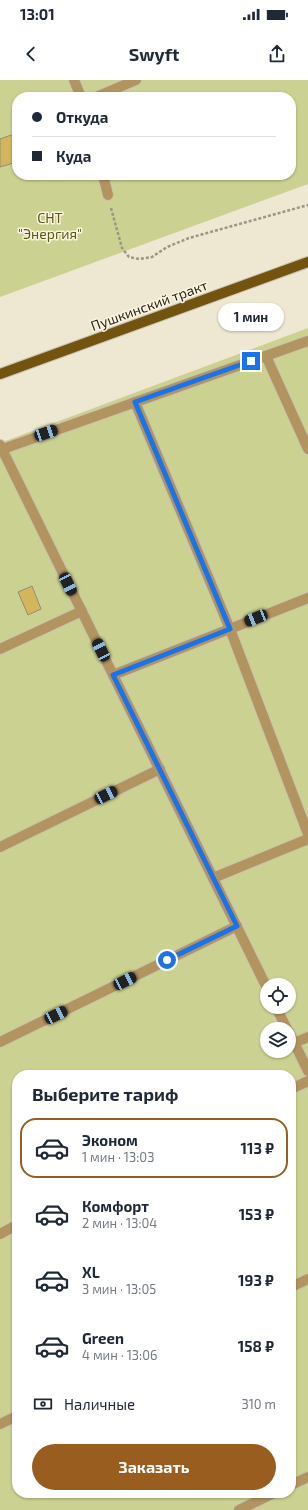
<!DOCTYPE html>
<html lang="ru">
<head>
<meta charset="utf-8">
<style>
  :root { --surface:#fff; --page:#f2f2f3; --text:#1f2937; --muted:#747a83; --line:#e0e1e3; --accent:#995d1f }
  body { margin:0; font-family:"Exo 2",sans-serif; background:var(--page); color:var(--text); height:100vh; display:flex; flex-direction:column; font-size:15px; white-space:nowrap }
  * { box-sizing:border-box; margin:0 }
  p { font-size:13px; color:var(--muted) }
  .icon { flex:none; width:22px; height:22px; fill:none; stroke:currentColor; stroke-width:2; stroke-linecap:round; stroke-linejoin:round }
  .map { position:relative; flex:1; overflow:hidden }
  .drawer { position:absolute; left:12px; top:990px; width:284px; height:428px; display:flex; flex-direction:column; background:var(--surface); border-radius:16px; box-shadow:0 1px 3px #0004 }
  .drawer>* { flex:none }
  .top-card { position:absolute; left:12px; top:12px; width:284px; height:88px; border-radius:16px; box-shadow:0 1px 3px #0004; display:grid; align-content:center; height:88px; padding:0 20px; background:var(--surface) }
  .fabs { position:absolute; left:260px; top:898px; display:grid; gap:8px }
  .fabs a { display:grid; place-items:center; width:36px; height:36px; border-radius:50%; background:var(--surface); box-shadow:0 1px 3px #0004; font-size:20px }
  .end { position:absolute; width:18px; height:18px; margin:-9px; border:5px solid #1a73e8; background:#fff; box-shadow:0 0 0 2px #fff }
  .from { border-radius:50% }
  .bubble { position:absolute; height:28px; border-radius:14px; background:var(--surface); box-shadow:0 1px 3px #0004; font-size:13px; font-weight:700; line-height:28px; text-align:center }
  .car { position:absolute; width:12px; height:24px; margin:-12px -6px; border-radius:5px; box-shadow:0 0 3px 1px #0007; background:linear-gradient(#222 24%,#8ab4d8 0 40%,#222 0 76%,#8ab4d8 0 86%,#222 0) }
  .top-card b { display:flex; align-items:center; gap:14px; height:38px; font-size:15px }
  .top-card b+b { border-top:1px solid var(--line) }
  .top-card i { width:10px; height:10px; background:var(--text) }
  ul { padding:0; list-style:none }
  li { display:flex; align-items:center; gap:12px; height:60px; margin:0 8px 6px; padding:0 12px; border:2px solid transparent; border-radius:16px }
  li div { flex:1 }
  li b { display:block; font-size:15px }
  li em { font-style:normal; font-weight:700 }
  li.on { border-color:var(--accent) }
  li>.icon { width:36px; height:36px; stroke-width:1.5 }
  h2 { padding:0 20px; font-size:18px; line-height:48px }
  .pay { display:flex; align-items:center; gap:10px; height:44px; padding:0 20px; font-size:15px }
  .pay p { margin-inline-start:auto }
  .button { display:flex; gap:8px; margin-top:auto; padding:8px 20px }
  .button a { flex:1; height:46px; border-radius:24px; background:var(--accent); color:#fff; font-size:16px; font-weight:700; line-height:46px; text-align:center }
  .status { display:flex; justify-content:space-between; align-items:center; height:28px; padding:0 20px; background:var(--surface); direction:ltr }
  .status svg { height:11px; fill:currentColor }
  header { display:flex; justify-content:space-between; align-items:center; height:52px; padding:0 20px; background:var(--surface); font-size:18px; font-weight:700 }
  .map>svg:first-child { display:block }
  .green { fill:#cbd190; fill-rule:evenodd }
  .building { fill:#d3b65c; stroke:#938c78 }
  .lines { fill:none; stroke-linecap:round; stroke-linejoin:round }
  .service-casing { stroke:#c9c3af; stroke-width:12 }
  .primary-casing { stroke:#c9c3af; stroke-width:12 }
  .path { stroke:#9c9686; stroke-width:2.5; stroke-dasharray:3 2; stroke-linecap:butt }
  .service { stroke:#b29460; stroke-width:10 }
  .primary { stroke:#725310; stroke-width:10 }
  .route { stroke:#1a73e8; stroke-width:5 }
  .labels { text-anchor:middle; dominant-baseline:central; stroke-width:3; stroke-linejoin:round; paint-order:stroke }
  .park-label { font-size:14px; fill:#565a18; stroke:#fcf4de }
  .street-label { font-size:14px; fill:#201d15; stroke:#fcf4de }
</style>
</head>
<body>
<div class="status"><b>13:01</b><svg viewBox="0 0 49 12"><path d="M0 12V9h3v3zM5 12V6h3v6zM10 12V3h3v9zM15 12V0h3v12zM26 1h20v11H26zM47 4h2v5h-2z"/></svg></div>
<header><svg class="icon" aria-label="back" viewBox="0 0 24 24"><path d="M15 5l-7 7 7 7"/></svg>Swyft<svg class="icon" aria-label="share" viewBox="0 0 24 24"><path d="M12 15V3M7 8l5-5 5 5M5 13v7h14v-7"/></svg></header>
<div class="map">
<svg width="308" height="1430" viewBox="0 0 308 1430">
  <rect width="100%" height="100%" fill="#eee7d1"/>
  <!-- green -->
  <g class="green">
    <path d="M0,0H308V104L0,217ZM17,17H291V95H17Z"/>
    <path d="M308,248V1430H0V363ZM267,905H289V927H267ZM267,949H289V971H267ZM17,995H291V1413H17Z"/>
  </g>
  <!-- building -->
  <g class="building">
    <path d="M14,54L17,63V82L0,87V59Z"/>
    <path d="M32,506L41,529L28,535L18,512Z"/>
  </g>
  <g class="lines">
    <defs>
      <g id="service">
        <path d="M74,0L81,17"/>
        <path d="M96,17L136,0"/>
        <path d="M103,95L108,115"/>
        <path d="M266,276L308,369"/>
        <path d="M135,322L230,549L308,754"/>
        <path d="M0,365L267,908"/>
        <path d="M0,370L308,261"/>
        <path d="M0,569L82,531"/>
        <path d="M113,595L308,518"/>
        <path d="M0,767L160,689"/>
        <path d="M213,798L308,759"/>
        <path d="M276,927L287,949"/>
        <path d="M289,952L308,991"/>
        <path d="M0,962L237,846"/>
        <path d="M294,963L308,957"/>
        <path d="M291,1009L308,1001"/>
        <path d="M0,1154L17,1145"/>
        <path d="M291,1207L308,1199"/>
        <path d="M0,1344L17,1336"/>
        <path d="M291,1405L308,1397"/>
        <path d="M239,1430L274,1413"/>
      </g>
      <path id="primary" d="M0,294L308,182"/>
    </defs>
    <!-- service casing -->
    <use href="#service" class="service-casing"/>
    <!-- primary casing -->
    <use href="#primary" class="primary-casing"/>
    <!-- path -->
    <path class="path" d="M111,128L122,168L129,177L139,179L152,177L167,167L189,158L308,125"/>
    <!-- service -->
    <use href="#service" class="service"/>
    <!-- primary -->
    <use href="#primary" class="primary"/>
  </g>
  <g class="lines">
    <!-- route -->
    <path class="route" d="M167,880L237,846L113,595L230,549L135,322L251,281"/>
  </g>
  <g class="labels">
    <!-- park labels -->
    <g class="park-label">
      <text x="50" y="137">СНТ<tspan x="50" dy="16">"Энергия"</tspan></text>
    </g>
    <!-- street labels -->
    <g class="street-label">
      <text transform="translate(149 225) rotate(-20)">Пушкинский тракт</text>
    </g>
  </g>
</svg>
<div class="fabs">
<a><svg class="icon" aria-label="locate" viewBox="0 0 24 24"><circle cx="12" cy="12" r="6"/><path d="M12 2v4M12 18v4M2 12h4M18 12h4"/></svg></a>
<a><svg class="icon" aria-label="layers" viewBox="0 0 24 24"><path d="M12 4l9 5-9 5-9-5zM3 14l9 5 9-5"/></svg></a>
</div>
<i class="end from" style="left:167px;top:880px"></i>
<i class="end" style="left:251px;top:281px"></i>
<div class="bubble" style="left:218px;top:223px;width:66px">1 мин</div>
<i class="car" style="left:46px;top:353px;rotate:71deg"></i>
<i class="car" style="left:68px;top:504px;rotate:154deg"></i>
<i class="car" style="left:256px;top:538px;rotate:248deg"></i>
<i class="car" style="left:101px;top:570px;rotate:334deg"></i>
<i class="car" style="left:106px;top:715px;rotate:64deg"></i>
<i class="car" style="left:125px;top:901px;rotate:64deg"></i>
<i class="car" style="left:56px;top:935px;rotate:64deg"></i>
<div class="top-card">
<b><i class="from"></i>Откуда</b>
<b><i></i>Куда</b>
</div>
<section class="drawer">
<h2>Выберите тариф</h2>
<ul>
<li class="on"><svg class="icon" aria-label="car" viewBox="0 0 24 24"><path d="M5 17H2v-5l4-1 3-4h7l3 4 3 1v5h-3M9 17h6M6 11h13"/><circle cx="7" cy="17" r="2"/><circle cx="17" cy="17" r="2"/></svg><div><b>Эконом</b><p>1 мин · 13:03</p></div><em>113 ₽</em></li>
<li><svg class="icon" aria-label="car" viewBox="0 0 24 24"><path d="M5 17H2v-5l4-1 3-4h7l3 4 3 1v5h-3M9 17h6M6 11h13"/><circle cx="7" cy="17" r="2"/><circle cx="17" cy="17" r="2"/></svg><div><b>Комфорт</b><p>2 мин · 13:04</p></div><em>153 ₽</em></li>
<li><svg class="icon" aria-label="car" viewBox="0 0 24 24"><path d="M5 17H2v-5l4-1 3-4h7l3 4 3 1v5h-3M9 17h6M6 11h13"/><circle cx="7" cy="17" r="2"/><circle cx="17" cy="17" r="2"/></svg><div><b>XL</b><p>3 мин · 13:05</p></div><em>193 ₽</em></li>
<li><svg class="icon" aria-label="car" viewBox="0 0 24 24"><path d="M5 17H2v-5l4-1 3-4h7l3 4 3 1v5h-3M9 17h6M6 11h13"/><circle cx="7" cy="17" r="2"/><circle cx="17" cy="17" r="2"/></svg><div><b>Green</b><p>4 мин · 13:06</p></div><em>158 ₽</em></li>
</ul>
<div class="pay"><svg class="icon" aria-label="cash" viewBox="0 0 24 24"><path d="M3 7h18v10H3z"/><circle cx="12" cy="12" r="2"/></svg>Наличные<p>310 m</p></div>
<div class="button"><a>Заказать</a></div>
</section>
</div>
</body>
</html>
